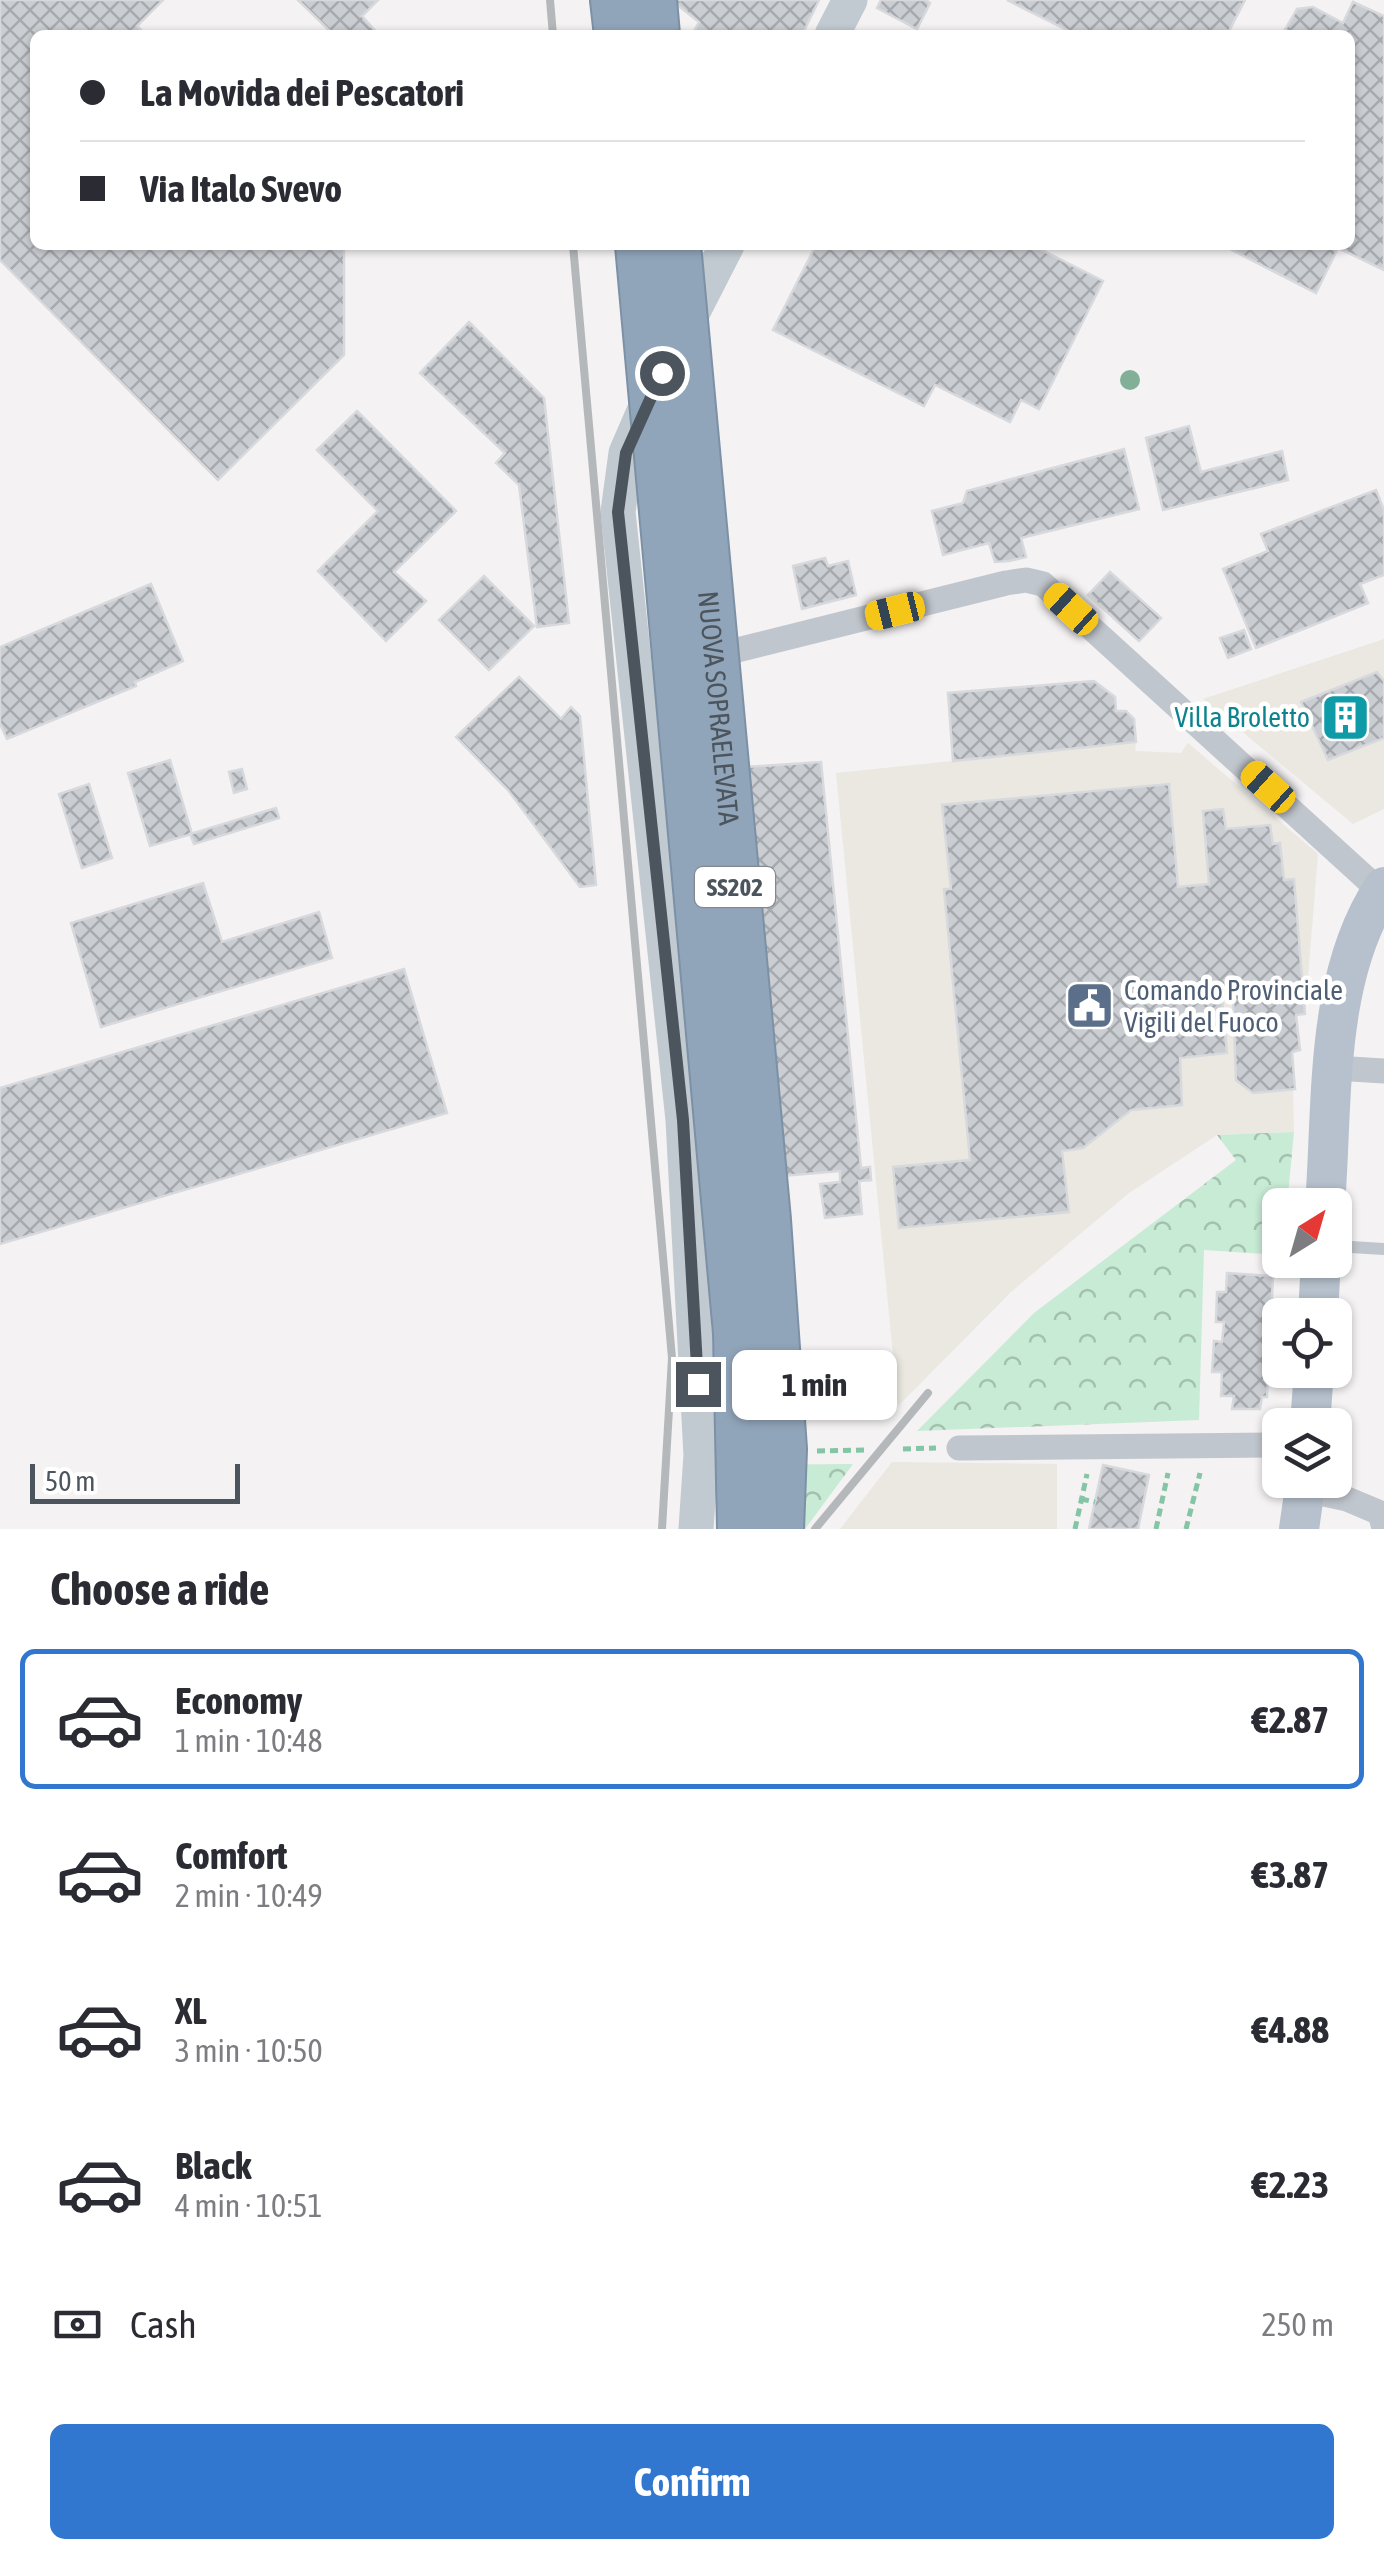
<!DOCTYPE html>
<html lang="en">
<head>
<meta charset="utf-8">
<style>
  :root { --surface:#fff; --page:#f2f2f3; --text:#2b2b33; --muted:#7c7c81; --line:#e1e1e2; --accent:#3177cf }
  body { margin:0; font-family:"Asap Condensed",sans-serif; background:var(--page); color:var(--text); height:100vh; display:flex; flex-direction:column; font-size:38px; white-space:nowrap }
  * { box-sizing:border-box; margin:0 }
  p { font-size:32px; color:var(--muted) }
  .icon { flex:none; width:55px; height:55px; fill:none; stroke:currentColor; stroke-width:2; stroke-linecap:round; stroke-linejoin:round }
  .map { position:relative; height:1529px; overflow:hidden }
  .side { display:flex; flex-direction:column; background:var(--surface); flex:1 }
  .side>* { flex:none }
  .hud { position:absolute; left:30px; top:30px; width:1325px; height:220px; border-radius:15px; box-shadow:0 2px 8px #0004; display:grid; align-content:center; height:220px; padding:0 50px; background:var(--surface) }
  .needle { width:65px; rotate:37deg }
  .fabs { position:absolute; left:1262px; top:1188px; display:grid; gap:20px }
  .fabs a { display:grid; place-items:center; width:90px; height:90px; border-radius:15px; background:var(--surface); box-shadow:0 2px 8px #0004; font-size:50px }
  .scale { position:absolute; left:30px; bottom:25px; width:210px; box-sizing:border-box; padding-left:10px; border:5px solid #4c555d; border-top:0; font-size:28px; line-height:35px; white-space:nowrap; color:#4c555d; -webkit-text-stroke:8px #fff; paint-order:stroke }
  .end { position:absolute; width:45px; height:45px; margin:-22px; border:12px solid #4c555d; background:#fff; box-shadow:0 0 0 5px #fff }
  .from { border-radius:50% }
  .bubble { position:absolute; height:70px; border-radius:15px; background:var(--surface); box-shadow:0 2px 8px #0004; font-size:32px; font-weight:700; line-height:70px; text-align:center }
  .car { position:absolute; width:30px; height:60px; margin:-30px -15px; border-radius:12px; box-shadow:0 0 8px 2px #0007; background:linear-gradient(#f5c518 24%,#345 0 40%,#f5c518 0 76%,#345 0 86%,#f5c518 0) }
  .hud b { display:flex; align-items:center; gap:35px; height:95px; font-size:38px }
  .hud b+b { border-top:2px solid var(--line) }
  .hud i { width:25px; height:25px; background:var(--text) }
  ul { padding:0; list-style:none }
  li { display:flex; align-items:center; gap:30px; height:140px; margin:0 20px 15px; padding:0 30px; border:5px solid transparent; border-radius:15px }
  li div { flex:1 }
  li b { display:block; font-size:38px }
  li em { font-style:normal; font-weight:700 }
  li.selected { border-color:var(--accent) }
  li>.icon { width:90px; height:90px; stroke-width:1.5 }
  h2 { padding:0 50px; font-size:45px; line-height:120px }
  .pay { display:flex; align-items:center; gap:25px; height:110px; padding:0 50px; font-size:38px }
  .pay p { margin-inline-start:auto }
  .cta { display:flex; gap:20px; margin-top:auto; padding:20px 50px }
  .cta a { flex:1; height:115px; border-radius:15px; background:var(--accent); color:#fff; font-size:40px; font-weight:700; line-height:115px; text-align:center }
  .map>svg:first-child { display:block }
  .commercial { fill:#eae8e1 }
  .forest { fill:url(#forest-crowns) }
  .building { fill:url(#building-cross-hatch); stroke:#d7d9dd; stroke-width:2.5 }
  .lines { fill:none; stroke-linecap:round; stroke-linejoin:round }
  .highway-casing { stroke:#7c90a6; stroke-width:52 }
  .path { stroke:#83c5a5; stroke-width:5; stroke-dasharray:8 5; stroke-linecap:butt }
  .lane { stroke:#c0c6cd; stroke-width:12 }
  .street { stroke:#c0c6cd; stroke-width:25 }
  .secondary { stroke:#c1c9d1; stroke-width:35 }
  .primary { stroke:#b6c1cd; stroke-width:40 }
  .highway { stroke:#91a5ba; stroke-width:48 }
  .rail { stroke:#b5b8bb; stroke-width:8 }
  .highway-bridge-casing { stroke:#7c90a6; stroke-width:52; stroke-linecap:butt }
  .highway-bridge { stroke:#91a5ba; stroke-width:48 }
  .tree { fill:#82af97 }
  .route { stroke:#4c555d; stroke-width:12 }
  .labels { text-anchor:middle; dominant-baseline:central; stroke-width:9; stroke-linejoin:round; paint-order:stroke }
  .shield { fill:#fff; stroke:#82888e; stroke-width:2.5 }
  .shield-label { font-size:25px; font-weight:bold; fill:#4c555d }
  .street-label { font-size:28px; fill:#4c555d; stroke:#fff }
  .culture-label { font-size:28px; fill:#0d838f; stroke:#fff; text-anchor:end }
  .service-label { font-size:28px; fill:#4e5e75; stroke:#fff; text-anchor:start }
</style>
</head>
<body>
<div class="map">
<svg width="1384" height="1529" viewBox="0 0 1384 1529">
  <defs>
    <pattern id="forest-crowns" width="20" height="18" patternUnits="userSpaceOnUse" patternTransform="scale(2.5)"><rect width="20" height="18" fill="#c7ebd5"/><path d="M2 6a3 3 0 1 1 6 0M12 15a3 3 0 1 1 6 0" fill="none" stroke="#a4c1b0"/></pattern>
    <pattern id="building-cross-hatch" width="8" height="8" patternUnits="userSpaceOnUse" patternTransform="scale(2.5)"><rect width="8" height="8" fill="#cacdd1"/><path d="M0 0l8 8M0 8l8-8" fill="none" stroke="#a6a9ad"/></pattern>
  </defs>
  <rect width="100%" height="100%" fill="#f4f2f2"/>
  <!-- commercial -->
  <g class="commercial">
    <path d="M1384,639V809L1353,824L1203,699Z"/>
    <path d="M1136,742L1135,751L1181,753L1188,743L1318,854L1305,1014L1296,1016L1300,1050L1292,1052L1294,1132L1217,1135L1129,1193L1011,1292L898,1406L836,773Z"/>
    <path d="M892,1462L1057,1464V1529H840Z"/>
  </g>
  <!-- forest -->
  <g class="forest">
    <path d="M1294,1132L1287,1205H1280V1255L1204,1250L1199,1420L917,1431L1034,1313L1236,1160L1217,1135Z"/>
    <path d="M853,1464L805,1529H733L735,1465Z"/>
  </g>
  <!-- building -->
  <g class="building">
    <path d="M0,0H163L137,26L146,35H35V245H344V355L218,480L0,260Z"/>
    <path d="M298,0H378L362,16L379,35H334Z"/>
    <path d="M671,0H819L802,35H692L699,22Z"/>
    <path d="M881,0H926L930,3L917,29L877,8Z"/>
    <path d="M1007,0H1245L1227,35H1077Z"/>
    <path d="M1353,2L1384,16V270L1338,248L1316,293L1222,245H1350V35H1282L1297,9L1313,7L1343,23Z"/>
    <path d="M816,245H1032L1103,281L1039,409L1021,400L1010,422L935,385L924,406L773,330Z"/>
    <path d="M469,322L544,398L569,623L537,627L519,485L496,463L505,453L420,373Z"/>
    <path d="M357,411L456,511L394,572L426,601L386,641L318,571L378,511L317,450Z"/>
    <path d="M1189,426L1201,472L1282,451L1288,480L1163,510L1146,438Z"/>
    <path d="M1124,449L1139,509L1021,538L1026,557L1009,561L995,562L989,543L943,555L932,511L963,503L967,491Z"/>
    <path d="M1376,490L1384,510V575L1360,584L1368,603L1256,648L1223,569L1268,551L1261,534Z"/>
    <path d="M825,558L828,566L848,561L856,595L802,609L793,566Z"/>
    <path d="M1110,572L1161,618L1139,641L1088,595Z"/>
    <path d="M484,576L534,626L489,670L439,620Z"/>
    <path d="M151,584L183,661L135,682L136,686L7,739L0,724V647Z"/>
    <path d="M1244,630L1251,649L1228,658L1220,638Z"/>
    <path d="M1377,672L1384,681V738L1328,760L1301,702Z"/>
    <path d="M519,677L561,719L571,707L580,716L596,885L580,887L508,790L456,737Z"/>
    <path d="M1094,681L1115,697L1116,711H1126L1134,719L1136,742L953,761L948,693Z"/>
    <path d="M170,760L192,834L150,846L128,773Z"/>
    <path d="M821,762L861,1168L870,1167L871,1180L859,1181L862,1214L825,1218L820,1184L840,1182V1171L783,1176L745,767Z"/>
    <path d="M242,769L247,789L234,793L229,772Z"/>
    <path d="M89,784L112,858L82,868L59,794Z"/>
    <path d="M1169,784L1178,887L1209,884L1203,811L1223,809L1226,829L1270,825L1273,844L1280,843L1284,880L1294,879L1305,1014L1296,1015L1300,1050L1292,1052L1295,1089L1253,1093L1236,1080L1233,996L1222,998L1227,1053L1180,1058L1182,1105L1131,1110L1083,1148L1062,1151L1069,1212L899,1228L893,1167L970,1160L944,889H951L942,805Z"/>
    <path d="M276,808L279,818L194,844L190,834Z"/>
    <path d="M203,883L222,942L319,912L332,958L101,1027L71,923Z"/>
    <path d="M404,969L447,1113L0,1244V1088Z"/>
    <path d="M1227,1273L1273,1276L1267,1397H1262L1260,1409H1232L1234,1396H1221L1222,1372H1212L1214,1341L1222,1342L1224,1322H1216L1217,1292H1226Z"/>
    <path d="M1103,1465L1149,1475L1138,1529H1089Z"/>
  </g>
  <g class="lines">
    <defs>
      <g id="highway">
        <path d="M615,0L619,35"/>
        <path d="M652,0L655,35"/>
      </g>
    </defs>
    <!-- highway casing -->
    <use href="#highway" class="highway-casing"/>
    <!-- path -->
    <g class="path">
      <path d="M903,1449L936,1448"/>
      <path d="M817,1451L864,1450"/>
      <path d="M1335,1457L1348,1471"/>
      <path d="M1081,1499L1095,1502"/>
      <path d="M1075,1529L1087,1474"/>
      <path d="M1156,1529L1168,1473"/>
      <path d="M1186,1529L1200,1473"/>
    </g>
    <!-- lane -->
    <path class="lane" d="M1335,1246L1384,1249"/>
    <!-- street -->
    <g class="street">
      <path d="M705,658L1006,583L1026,580L1043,584L1381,892"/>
      <path d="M1335,1068L1384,1071"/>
      <path d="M959,1448L1280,1445"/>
      <path d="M1306,1490L1347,1499L1380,1513L1384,1528"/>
    </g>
    <!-- secondary -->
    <g class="secondary">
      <path d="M832,35L850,0"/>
      <path d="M682,333L727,245"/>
      <path d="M652,393L626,453L618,512L683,1120L701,1455L696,1529"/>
    </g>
    <!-- primary -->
    <g class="primary">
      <path d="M1325,1205C1333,1102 1324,977 1384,887"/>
      <path d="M1318,1315L1321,1260"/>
      <path d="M1310,1425L1314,1370"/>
      <path d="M1299,1529L1306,1480"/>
    </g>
    <!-- highway -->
    <use href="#highway" class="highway"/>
    <!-- rail -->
    <g class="rail">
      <path d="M550,0L553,35"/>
      <path d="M573,245L672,1358L662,1529"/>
      <path d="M815,1529L928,1393"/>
    </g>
    <defs>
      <g id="highway-bridge">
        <path d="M640,245L738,1333L742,1529"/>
        <path id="s1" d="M676,245L766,1220L782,1449L779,1529"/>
      </g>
    </defs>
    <!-- highway-bridge casing -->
    <use href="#highway-bridge" class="highway-bridge-casing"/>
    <!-- highway-bridge -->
    <use href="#highway-bridge" class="highway-bridge"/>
  </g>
  <!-- trees -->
  <circle class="tree" cx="1130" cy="380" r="10"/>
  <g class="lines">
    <!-- route -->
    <path class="route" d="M662,373L626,453L618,512L683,1120L698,1384"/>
  </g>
  <!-- icons -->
  <defs>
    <symbol id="building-square" viewBox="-11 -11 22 22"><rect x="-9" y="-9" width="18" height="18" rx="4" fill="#0f9aa8" stroke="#fff"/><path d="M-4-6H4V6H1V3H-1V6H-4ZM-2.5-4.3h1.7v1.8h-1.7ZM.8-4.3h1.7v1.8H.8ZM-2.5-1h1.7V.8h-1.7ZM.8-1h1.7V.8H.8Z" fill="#fff"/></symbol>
    <symbol id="civic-square" viewBox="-11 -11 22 22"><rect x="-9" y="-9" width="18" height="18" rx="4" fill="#5c6f8a" stroke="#fff"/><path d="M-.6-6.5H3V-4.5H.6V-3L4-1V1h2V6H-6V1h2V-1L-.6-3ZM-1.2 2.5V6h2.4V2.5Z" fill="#fff"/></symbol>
  </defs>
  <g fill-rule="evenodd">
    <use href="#building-square" x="1318" y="690" width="55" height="55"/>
    <use href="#civic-square" x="1062" y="978" width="55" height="55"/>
  </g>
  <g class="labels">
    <!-- shield labels -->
    <rect class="shield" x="695" y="867" width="80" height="40" rx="8"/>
    <g class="shield-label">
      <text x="735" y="887">SS202</text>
    </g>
    <!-- street labels -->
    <g class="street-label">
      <text stroke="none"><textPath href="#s1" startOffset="465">NUOVA SOPRAELEVATA</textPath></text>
    </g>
    <!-- culture labels -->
    <g class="culture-label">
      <text x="1310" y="717">Villa Broletto</text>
    </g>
    <!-- service labels -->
    <g class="service-label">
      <text x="1124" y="990">Comando Provinciale<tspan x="1124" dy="32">Vigili del Fuoco</tspan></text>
    </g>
  </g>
</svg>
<div class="fabs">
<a><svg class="needle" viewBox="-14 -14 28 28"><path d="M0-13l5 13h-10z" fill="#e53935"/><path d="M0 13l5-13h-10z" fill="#7c7c81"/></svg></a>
<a><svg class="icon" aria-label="locate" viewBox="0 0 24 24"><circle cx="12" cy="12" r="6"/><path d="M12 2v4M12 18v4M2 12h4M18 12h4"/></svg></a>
<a><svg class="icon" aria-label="layers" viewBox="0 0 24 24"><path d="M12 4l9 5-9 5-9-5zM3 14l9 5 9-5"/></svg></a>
</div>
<div class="scale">50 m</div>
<i class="end from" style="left:662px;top:373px"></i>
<i class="end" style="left:698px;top:1384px"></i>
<div class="bubble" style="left:732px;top:1350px;width:165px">1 min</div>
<i class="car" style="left:1071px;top:609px;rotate:312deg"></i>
<i class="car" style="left:895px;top:611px;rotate:256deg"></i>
<i class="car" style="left:1268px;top:787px;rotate:312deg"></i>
<div class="hud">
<b><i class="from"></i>La Movida dei Pescatori</b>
<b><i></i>Via Italo Svevo</b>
</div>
</div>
<section class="side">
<h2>Choose a ride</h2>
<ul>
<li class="selected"><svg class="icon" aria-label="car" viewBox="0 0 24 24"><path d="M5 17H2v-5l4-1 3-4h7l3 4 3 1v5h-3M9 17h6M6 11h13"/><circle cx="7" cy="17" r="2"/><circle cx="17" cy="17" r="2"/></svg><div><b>Economy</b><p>1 min · 10:48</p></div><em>€2.87</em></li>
<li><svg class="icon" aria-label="car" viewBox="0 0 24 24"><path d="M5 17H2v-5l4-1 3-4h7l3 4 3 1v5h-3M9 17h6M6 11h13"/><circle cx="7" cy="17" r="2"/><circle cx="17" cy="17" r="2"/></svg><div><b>Comfort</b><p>2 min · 10:49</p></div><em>€3.87</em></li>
<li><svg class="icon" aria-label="car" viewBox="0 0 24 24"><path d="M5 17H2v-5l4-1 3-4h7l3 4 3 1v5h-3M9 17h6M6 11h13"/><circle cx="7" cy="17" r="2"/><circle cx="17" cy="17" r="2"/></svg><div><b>XL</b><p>3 min · 10:50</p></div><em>€4.88</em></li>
<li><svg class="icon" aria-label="car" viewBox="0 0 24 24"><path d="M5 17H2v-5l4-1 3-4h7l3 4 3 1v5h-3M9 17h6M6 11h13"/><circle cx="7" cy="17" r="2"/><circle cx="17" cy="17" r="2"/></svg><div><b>Black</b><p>4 min · 10:51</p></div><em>€2.23</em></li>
</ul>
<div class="pay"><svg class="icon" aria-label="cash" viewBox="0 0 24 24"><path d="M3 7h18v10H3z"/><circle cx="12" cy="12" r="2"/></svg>Cash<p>250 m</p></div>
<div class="cta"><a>Confirm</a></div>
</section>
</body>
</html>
